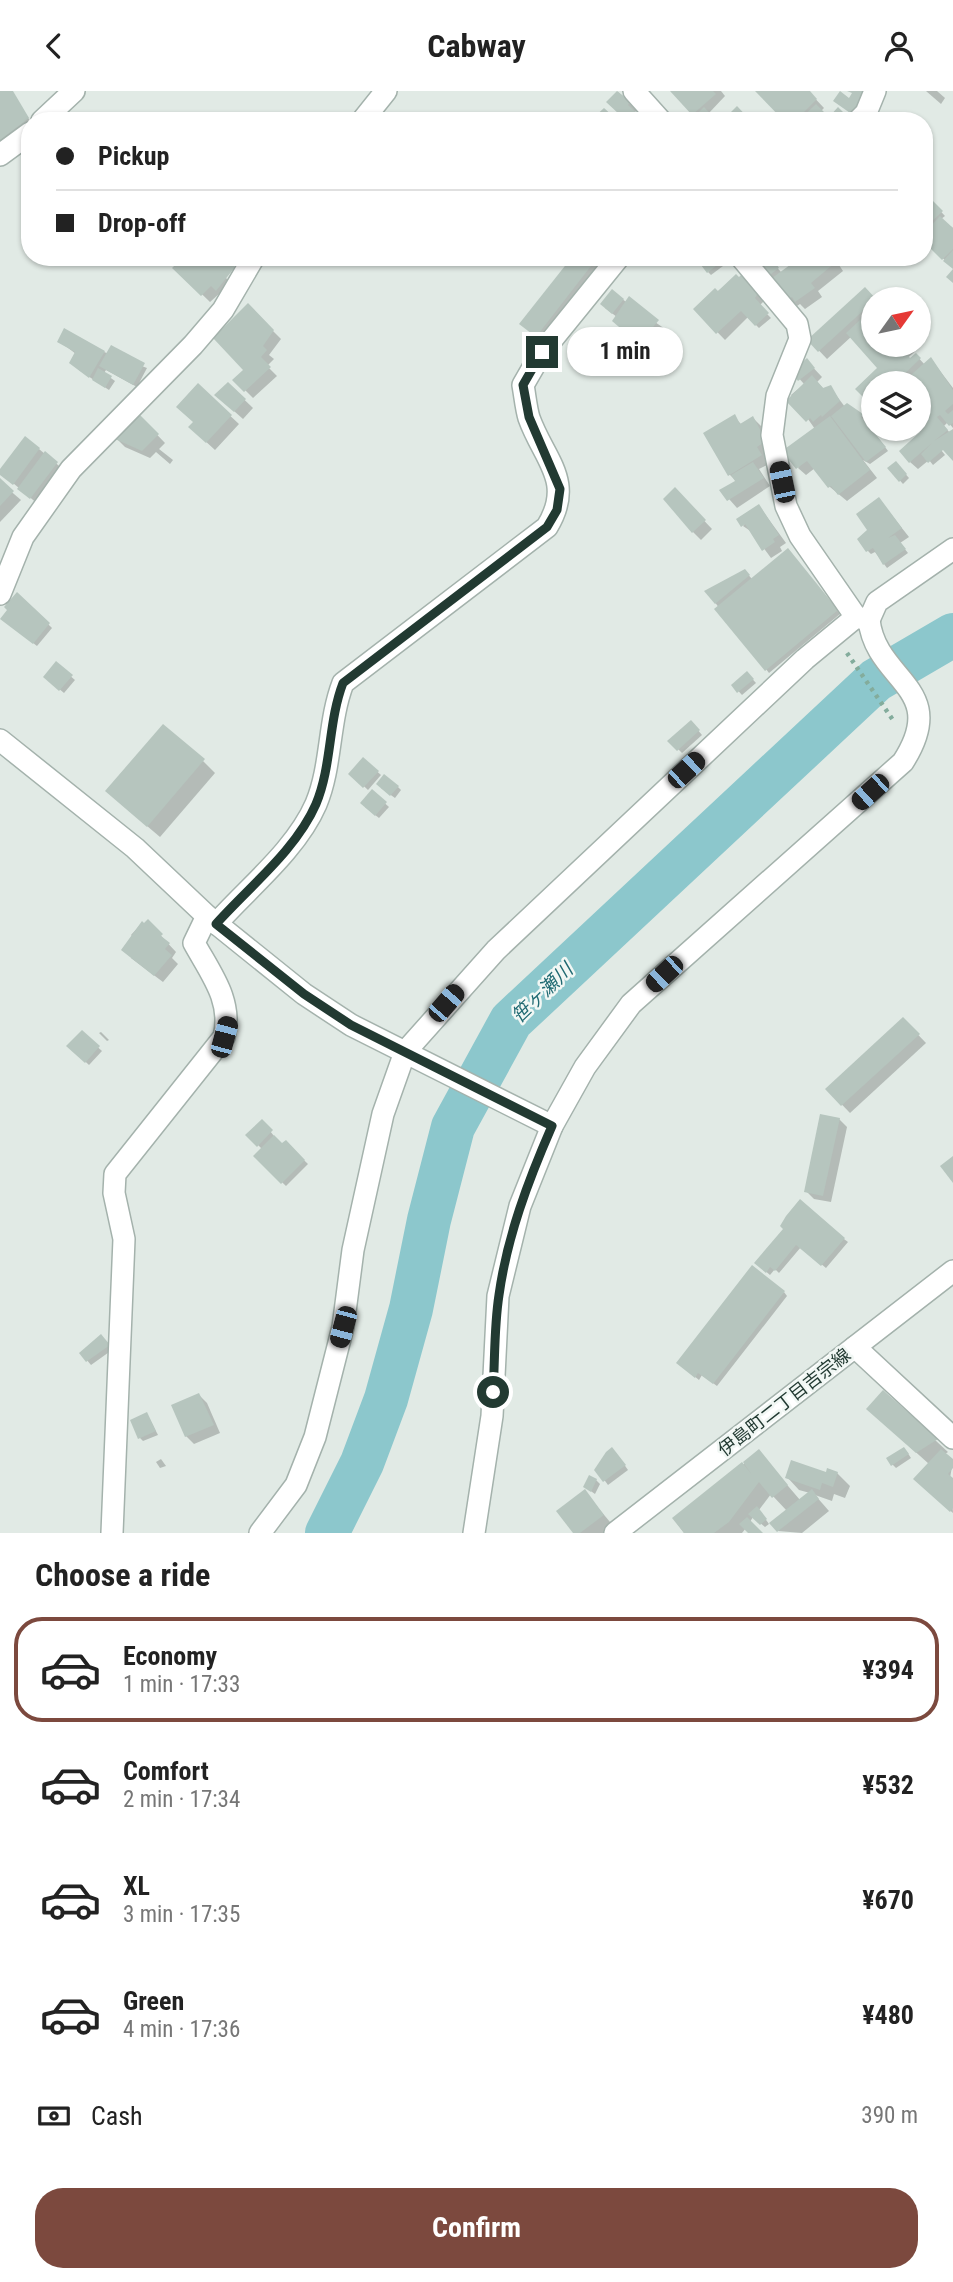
<!DOCTYPE html>
<html lang="en">
<head>
<meta charset="utf-8">
<style>
  :root { --surface:#fff; --page:#f2f2f2; --text:#222; --muted:#767676; --line:#e0e0e0; --accent:#7c493e }
  body { margin:0; font-family:"Roboto Condensed","Noto Sans JP",sans-serif; background:var(--page); color:var(--text); height:100vh; display:flex; flex-direction:column; font-size:26px; white-space:nowrap }
  * { box-sizing:border-box; margin:0 }
  p { font-size:23px; color:var(--muted) }
  .icon { flex:none; width:38px; height:38px; fill:none; stroke:currentColor; stroke-width:2; stroke-linecap:round; stroke-linejoin:round }
  .map { position:relative; height:1442px; overflow:hidden }
  .drawer { display:flex; flex-direction:column; background:var(--surface); flex:1 }
  .drawer>* { flex:none }
  .top-card { position:absolute; left:21px; top:21px; width:912px; height:154px; border-radius:28px; box-shadow:0 2px 5px #0004; display:grid; align-content:center; height:154px; padding:0 35px; background:var(--surface) }
  .needle { width:46px; rotate:57deg }
  .controls { position:absolute; left:861px; top:196px; display:grid; gap:14px }
  .controls a { display:grid; place-items:center; width:70px; height:70px; border-radius:50%; background:var(--surface); box-shadow:0 2px 5px #0004; font-size:35px }
  .end { position:absolute; width:32px; height:32px; margin:-16px; border:9px solid #223a32; background:#fff; box-shadow:0 0 0 4px #fff }
  .from { border-radius:50% }
  .bubble { position:absolute; height:49px; border-radius:24px; background:var(--surface); box-shadow:0 2px 5px #0004; font-size:23px; font-weight:700; line-height:49px; text-align:center }
  .car { position:absolute; width:21px; height:42px; margin:-21px -10px; border-radius:9px; box-shadow:0 0 5px 2px #0007; background:linear-gradient(#222 24%,#8ab4d8 0 40%,#222 0 76%,#8ab4d8 0 86%,#222 0) }
  .top-card b { display:flex; align-items:center; gap:24px; height:66px; font-size:26px }
  .top-card b+b { border-top:2px solid var(--line) }
  .top-card i { width:18px; height:18px; background:var(--text) }
  ul { padding:0; list-style:none }
  li { display:flex; align-items:center; gap:21px; height:105px; margin:0 14px 10px; padding:0 21px; border:4px solid transparent; border-radius:28px }
  li div { flex:1 }
  li b { display:block; font-size:26px }
  li em { font-style:normal; font-weight:700 }
  li.active { border-color:var(--accent) }
  li>.icon { width:63px; height:63px; stroke-width:1.5 }
  h2 { padding:0 35px; font-size:32px; line-height:84px }
  .pay { display:flex; align-items:center; gap:18px; height:77px; padding:0 35px; font-size:26px }
  .pay p { margin-inline-start:auto }
  .cta { display:flex; gap:14px; margin-top:auto; padding:14px 35px }
  .cta a { flex:1; height:80px; border-radius:28px; background:var(--accent); color:#fff; font-size:28px; font-weight:700; line-height:80px; text-align:center }
  header { display:flex; justify-content:space-between; align-items:center; height:91px; padding:0 35px; background:var(--surface); font-size:32px; font-weight:700 }
  .map>svg:first-child { display:block }
  .shadow { fill:#0003 }
  .lines { fill:none; stroke-linecap:round; stroke-linejoin:round }
  .river { stroke:#8cc7cc; stroke-width:44 }
  .building { fill:#b6c5be }
  .minor-casing { stroke:#a4b2ac; stroke-width:24 }
  .tertiary-casing { stroke:#a4b2ac; stroke-width:24 }
  .path { stroke:#83ac9c; stroke-width:4.5; stroke-dasharray:3.5 5; stroke-linecap:butt }
  .minor { stroke:#fff; stroke-width:21 }
  .tertiary { stroke:#fff; stroke-width:21 }
  .route { stroke:#223a32; stroke-width:9 }
  .labels { text-anchor:middle; dominant-baseline:central; stroke-width:5; stroke-linejoin:round; paint-order:stroke }
  .street-label { font-size:18px; fill:#223a32; stroke:#f1f7f4 }
  .water-label { font-size:19px; font-style:italic; fill:#206a72; stroke:#f1f7f4 }
</style>
</head>
<body>
<header><svg class="icon" aria-label="back" viewBox="0 0 24 24"><path d="M15 5l-7 7 7 7"/></svg>Cabway<svg class="icon" aria-label="person" viewBox="0 0 24 24"><circle cx="12" cy="8" r="4"/><path d="M4 21q1-7 8-7t8 7"/></svg></header>
<div class="map">
<svg width="953" height="1442" viewBox="0 0 953 1442">
  <rect width="100%" height="100%" fill="#e1eae5"/>
  <!-- shadow -->
  <g class="shadow">
    <path d="M0,0H12L30,30L0,55Z"/>
    <path d="M672,0H721L725,5L708,23L696,26Z"/>
    <path d="M758,0H808L824,17L821,20L829,28L838,18L850,30H787Z"/>
    <path d="M926,0H937L945,7L941,13Z"/>
    <path d="M618,1L637,20L615,29L621,23Z"/>
    <path d="M930,109L945,125L941,128L953,137V177L924,149V130L931,137L934,134L924,124V115Z"/>
    <path d="M205,166L234,195L225,206L220,202L210,211L175,177Z"/>
    <path d="M574,166H619L549,256L521,233Z"/>
    <path d="M722,166L727,172L711,184L708,181Z"/>
    <path d="M767,166L782,182L804,166H838L835,168L843,180L818,200L822,206L805,218L800,213L797,215L769,185Z"/>
    <path d="M736,186L766,208L759,215L771,227L759,237L748,226L725,249L695,218Z"/>
    <path d="M612,201L665,238L648,259L622,238L617,226L605,217Z"/>
    <path d="M873,208V254L919,253L921,255L903,271L916,264L925,274L931,268L953,297V337L948,331L944,335L950,342L953,340V368L943,357L941,359L945,364L933,374L929,369L918,378L910,371L922,341L919,337V292H873V314L858,298L880,277L852,245L827,268L809,249Z"/>
    <path d="M248,215L281,248L269,264L274,268L267,275L277,285L253,307L235,289L245,279Z"/>
    <path d="M59,250L104,261L147,277L137,296L106,279L104,282L115,290L109,299L79,279L71,271L76,263Z"/>
    <path d="M807,270L822,286L817,291L824,298L830,296L845,316L862,325L888,360L870,373L863,369L877,387L847,410L830,396L815,377L806,384L798,377L815,338L791,304L804,293L797,285Z"/>
    <path d="M228,293L253,317L243,328L225,312Z"/>
    <path d="M198,295L239,333L215,359L190,336L195,331Z"/>
    <path d="M140,326L165,352L159,358L173,369L170,373L156,361L150,367L125,356L117,348Z"/>
    <path d="M734,326L742,334L753,327L761,335L772,359L764,364L769,373L759,378L770,395L737,417L722,400L737,391L729,383Z"/>
    <path d="M39,358L65,380L39,414L0,381Z"/>
    <path d="M896,372L909,387L903,393L890,378Z"/>
    <path d="M0,391L21,409L0,431Z"/>
    <path d="M675,399L712,438L701,449L693,441Z"/>
    <path d="M879,408L909,446L900,452L908,462L887,477L875,461L871,463L868,460L870,439Z"/>
    <path d="M759,415L786,452L780,456L782,460L771,467L752,441L743,435Z"/>
    <path d="M791,462L840,523L769,582L707,501L745,480L752,488Z"/>
    <path d="M17,503L52,537L37,555L6,531Z"/>
    <path d="M56,573L75,589L64,602L45,586Z"/>
    <path d="M747,582L756,592L742,604L733,594Z"/>
    <path d="M691,631L702,644L682,662L670,650Z"/>
    <path d="M363,668L381,684L368,699L351,683Z"/>
    <path d="M203,670L215,682L160,746L120,712Z"/>
    <path d="M398,696L401,699L395,707L381,697Z"/>
    <path d="M372,701L389,716L379,727L365,716Z"/>
    <path d="M148,831L176,861L172,867L178,873L163,891L131,867L134,847L131,844L142,832L144,835Z"/>
    <path d="M903,928L926,952L850,1022L827,998Z"/>
    <path d="M101,941L109,949L107,950L99,942Z"/>
    <path d="M82,942L102,960L89,974L69,955Z"/>
    <path d="M839,1028L847,1036L831,1111L814,1108L806,1100Z"/>
    <path d="M262,1030L282,1055L286,1052L308,1073L286,1095L255,1065L262,1058L248,1044Z"/>
    <path d="M785,1138L844,1148L848,1151L826,1177L801,1156L779,1182L775,1178L770,1184L756,1172Z"/>
    <path d="M784,1201L787,1205L717,1295L702,1284L699,1289L682,1275Z"/>
    <path d="M104,1248L112,1259L91,1274L81,1262Z"/>
    <path d="M883,1301L948,1361L945,1363L953,1370L950,1387L953,1422L924,1396L929,1373L881,1330Z"/>
    <path d="M199,1304L207,1312L220,1342L194,1353L186,1345L173,1315Z"/>
    <path d="M147,1323L158,1344L143,1350L140,1347Z"/>
    <path d="M759,1361L800,1409L810,1402L799,1399L787,1386L837,1382L850,1395L845,1407L834,1403L832,1410L815,1404L829,1420L802,1442L778,1440L787,1420L771,1403L759,1419L769,1433L765,1436L753,1426L750,1431L760,1442H750L746,1437L742,1442H684L674,1428Z"/>
    <path d="M907,1361L911,1367L896,1377L892,1373Z"/>
    <path d="M616,1362L628,1379L608,1394L597,1379Z"/>
    <path d="M161,1368L166,1375L160,1377L156,1371Z"/>
    <path d="M596,1389L600,1393L595,1403L585,1396Z"/>
    <path d="M585,1401L615,1437L608,1442H575Z"/>
  </g>
  <g class="lines">
    <!-- river -->
    <path class="river" d="M327,1442L362,1372L386,1308L411,1218L429,1129L453,1036L511,930L876,589L953,544"/>
  </g>
  <!-- building -->
  <g class="building">
    <path d="M0,0H13L29,27L0,49Z"/>
    <path d="M617,0L630,10L628,14L645,30H590L604,17L615,27L619,23L606,11Z"/>
    <path d="M670,0H713L716,3L692,24Z"/>
    <path d="M755,0H810L817,8L795,30H784Z"/>
    <path d="M840,0L849,7L852,2L847,0H865L853,24L833,10Z"/>
    <path d="M816,13L829,26L838,16L847,25L842,30H798Z"/>
    <path d="M737,15L751,30H722Z"/>
    <path d="M704,16L717,30H690Z"/>
    <path d="M930,107L943,120L930,132L924,126V112Z"/>
    <path d="M940,125L953,137V158L942,169L924,151V142Z"/>
    <path d="M953,159V192L946,186L953,178L943,170Z"/>
    <path d="M183,166H208L215,174L225,166L235,176L216,200L211,195L201,205L172,177Z"/>
    <path d="M572,166H598L536,246L519,233Z"/>
    <path d="M695,166H723L725,168L707,182Z"/>
    <path d="M752,166H772L779,177L767,186Z"/>
    <path d="M801,166H833L836,171L811,192L815,197L795,211L792,206L788,209L772,187Z"/>
    <path d="M744,181L760,199L755,207L769,222L755,235L741,220L716,243L693,218L715,197L718,200L736,183L739,186Z"/>
    <path d="M865,196L876,208L818,261L807,249Z"/>
    <path d="M612,198L624,208L612,223L600,213Z"/>
    <path d="M629,205L659,229L639,253L612,230Z"/>
    <path d="M248,212L274,239L263,255L267,259L261,266L271,276L244,301L232,289L243,279L213,247Z"/>
    <path d="M873,217V254H906L902,257L910,267L916,262L921,267L895,292H873L871,314L855,298L877,277L846,242Z"/>
    <path d="M64,237L105,260L89,287L69,272L75,261L57,251Z"/>
    <path d="M111,254L145,272L133,294L99,275Z"/>
    <path d="M931,266L953,299V313L945,320L948,323L953,319V332L949,335L940,324L937,326L948,339L934,350L953,338V370L943,359L928,372L921,363L932,352L909,372L899,360L920,341L917,338L919,292H902Z"/>
    <path d="M807,267L815,277L798,290L795,286L798,275Z"/>
    <path d="M98,277L112,285L105,297L92,289Z"/>
    <path d="M812,284L823,297L831,294L840,310L822,326L821,324L813,331L810,327L806,331L786,310Z"/>
    <path d="M228,291L246,308L234,321L214,304Z"/>
    <path d="M198,292L232,324L206,352L188,336L193,331L176,316Z"/>
    <path d="M847,312L863,323L861,326L886,356L866,371L831,325Z"/>
    <path d="M735,323L740,333L753,325L766,350L757,356L762,364L728,385L703,342Z"/>
    <path d="M140,324L159,343L142,360L115,348Z"/>
    <path d="M830,325L870,379L838,404L831,395L828,397L807,370L796,378L782,360Z"/>
    <path d="M25,345L40,357L13,394L0,384V378Z"/>
    <path d="M45,360L58,371L30,408L17,398Z"/>
    <path d="M896,370L907,383L899,391L887,377Z"/>
    <path d="M753,371L764,387L727,410L719,399L735,390L731,384Z"/>
    <path d="M0,387L14,400L0,415Z"/>
    <path d="M675,396L706,429L692,442L663,408Z"/>
    <path d="M879,406L902,437L888,447L895,444L906,458L883,474L873,457L866,461L857,448L867,439L856,423Z"/>
    <path d="M759,413L779,444L773,448L775,451L762,460L745,433L741,436L736,428Z"/>
    <path d="M788,457L838,519L765,580L714,518Z"/>
    <path d="M745,478L750,484L715,513L704,500Z"/>
    <path d="M17,501L50,532L33,553L0,528L7,519L4,516Z"/>
    <path d="M56,570L73,584L59,600L43,586Z"/>
    <path d="M747,580L754,588L737,602L731,594Z"/>
    <path d="M691,629L700,639L677,660L667,650Z"/>
    <path d="M163,633L205,668L147,736L105,700Z"/>
    <path d="M363,666L379,680L363,697L348,683Z"/>
    <path d="M384,683L399,695L390,705L376,693Z"/>
    <path d="M372,698L387,711L375,725L360,712Z"/>
    <path d="M148,828L163,843L161,845L170,852L165,858L172,864L154,885L121,859L142,830L144,832Z"/>
    <path d="M903,926L920,943L841,1015L825,998Z"/>
    <path d="M82,939L100,955L85,972L66,955Z"/>
    <path d="M820,1023L840,1027L823,1105L804,1101Z"/>
    <path d="M262,1028L273,1039L257,1056L245,1044Z"/>
    <path d="M274,1044L282,1052L286,1049L305,1069L281,1093L253,1065Z"/>
    <path d="M953,1065V1092L940,1075Z"/>
    <path d="M800,1108L845,1147L821,1175L796,1154L775,1180L770,1176L766,1182L754,1172L783,1138L780,1135L786,1125Z"/>
    <path d="M752,1174L785,1200L713,1293L698,1282L695,1287L676,1272Z"/>
    <path d="M101,1243L110,1254L86,1271L79,1262Z"/>
    <path d="M883,1299L938,1348L916,1362L866,1318Z"/>
    <path d="M199,1302L214,1334L185,1346L171,1314Z"/>
    <path d="M147,1321L156,1340L138,1348L130,1329Z"/>
    <path d="M612,1356L626,1374L603,1391L594,1379L606,1361Z"/>
    <path d="M904,1356L909,1363L891,1375L886,1367Z"/>
    <path d="M759,1358L788,1394L772,1407L759,1391L729,1431L714,1442H684L672,1427L742,1371L752,1384L743,1371Z"/>
    <path d="M941,1358L953,1368V1377L948,1383L953,1387V1417L950,1421L913,1388Z"/>
    <path d="M791,1369L826,1381L827,1377L838,1381L833,1396L822,1392L820,1399L785,1387Z"/>
    <path d="M589,1384L597,1388L591,1401L583,1396Z"/>
    <path d="M585,1398L604,1424L580,1442H573L556,1420Z"/>
    <path d="M812,1398L819,1408L777,1441L769,1432Z"/>
    <path d="M757,1415L767,1428L760,1434L748,1423Z"/>
    <path d="M747,1426L763,1442H748L739,1433Z"/>
  </g>
  <g class="lines">
    <defs>
      <g id="minor">
        <path d="M634,0L661,30"/>
        <path d="M42,30L74,0"/>
        <path d="M362,30L386,0"/>
        <path d="M858,30L866,22L875,0"/>
        <path d="M0,64L30,42"/>
        <path d="M741,166L797,233L800,248L777,305L772,344L786,415L800,445L856,526"/>
        <path d="M0,503L23,446L71,378L193,254L223,219L254,166"/>
        <path d="M216,833C249,796 296,759 316,713C332,675 328,631 343,592L547,436C575,390 544,369 529,327C526,317 525,305 523,294L542,261L619,166"/>
        <path d="M855,1256L953,1347"/>
        <path d="M112,1442L124,1148L114,1102L115,1083L224,946C233,910 211,883 194,852L207,825"/>
        <path d="M260,1442L296,1394L315,1346L343,1236L353,1159L383,1023L405,961L496,859L805,568L856,526L869,529L877,511L953,458"/>
      </g>
      <g id="tertiary">
        <path d="M0,649L135,757L207,825L304,903L351,934L552,1035"/>
        <path d="M474,1442L492,1325L498,1205L520,1115L552,1035L585,976L631,913L903,671C951,596 876,591 869,529"/>
        <path d="M615,1442L953,1180"/>
      </g>
    </defs>
    <!-- minor casing -->
    <use href="#minor" class="minor-casing"/>
    <!-- tertiary casing -->
    <use href="#tertiary" class="tertiary-casing"/>
    <!-- path -->
    <path class="path" d="M847,562L895,632"/>
    <!-- minor -->
    <use href="#minor" class="minor"/>
    <!-- tertiary -->
    <use href="#tertiary" class="tertiary"/>
  </g>
  <g class="lines">
    <!-- route -->
    <path class="route" d="M493,1301C495,1269 494,1236 499,1204C507,1146 528,1090 552,1035L351,934L304,903L216,833C249,796 296,759 316,713C332,675 328,631 343,592L547,436L557,419L560,398L529,326L523,294L542,261"/>
  </g>
  <g class="labels">
    <!-- street labels -->
    <g class="street-label">
      <text transform="translate(784 1311) rotate(-38)">伊島町二丁目吉宗線</text>
    </g>
    <!-- water labels -->
    <g class="water-label">
      <text transform="translate(542 902) rotate(-44)">笹ヶ瀬川</text>
    </g>
  </g>
</svg>
<div class="controls">
<a><svg class="needle" viewBox="-14 -14 28 28"><path d="M0-13l5 13h-10z" fill="#e53935"/><path d="M0 13l5-13h-10z" fill="#767676"/></svg></a>
<a><svg class="icon" aria-label="layers" viewBox="0 0 24 24"><path d="M12 4l9 5-9 5-9-5zM3 14l9 5 9-5"/></svg></a>
</div>
<i class="end from" style="left:493px;top:1301px"></i>
<i class="end" style="left:542px;top:261px"></i>
<div class="bubble" style="left:567px;top:236px;width:116px">1 min</div>
<i class="car" style="left:782px;top:391px;rotate:348deg"></i>
<i class="car" style="left:686px;top:679px;rotate:47deg"></i>
<i class="car" style="left:870px;top:701px;rotate:228deg"></i>
<i class="car" style="left:664px;top:883px;rotate:227deg"></i>
<i class="car" style="left:446px;top:912px;rotate:41deg"></i>
<i class="car" style="left:224px;top:946px;rotate:15deg"></i>
<i class="car" style="left:343px;top:1236px;rotate:195deg"></i>
<div class="top-card">
<b><i class="from"></i>Pickup</b>
<b><i></i>Drop-off</b>
</div>
</div>
<section class="drawer">
<h2>Choose a ride</h2>
<ul>
<li class="active"><svg class="icon" aria-label="car" viewBox="0 0 24 24"><path d="M5 17H2v-5l4-1 3-4h7l3 4 3 1v5h-3M9 17h6M6 11h13"/><circle cx="7" cy="17" r="2"/><circle cx="17" cy="17" r="2"/></svg><div><b>Economy</b><p>1 min · 17:33</p></div><em>¥394</em></li>
<li><svg class="icon" aria-label="car" viewBox="0 0 24 24"><path d="M5 17H2v-5l4-1 3-4h7l3 4 3 1v5h-3M9 17h6M6 11h13"/><circle cx="7" cy="17" r="2"/><circle cx="17" cy="17" r="2"/></svg><div><b>Comfort</b><p>2 min · 17:34</p></div><em>¥532</em></li>
<li><svg class="icon" aria-label="car" viewBox="0 0 24 24"><path d="M5 17H2v-5l4-1 3-4h7l3 4 3 1v5h-3M9 17h6M6 11h13"/><circle cx="7" cy="17" r="2"/><circle cx="17" cy="17" r="2"/></svg><div><b>XL</b><p>3 min · 17:35</p></div><em>¥670</em></li>
<li><svg class="icon" aria-label="car" viewBox="0 0 24 24"><path d="M5 17H2v-5l4-1 3-4h7l3 4 3 1v5h-3M9 17h6M6 11h13"/><circle cx="7" cy="17" r="2"/><circle cx="17" cy="17" r="2"/></svg><div><b>Green</b><p>4 min · 17:36</p></div><em>¥480</em></li>
</ul>
<div class="pay"><svg class="icon" aria-label="cash" viewBox="0 0 24 24"><path d="M3 7h18v10H3z"/><circle cx="12" cy="12" r="2"/></svg>Cash<p>390 m</p></div>
<div class="cta"><a>Confirm</a></div>
</section>
</body>
</html>
